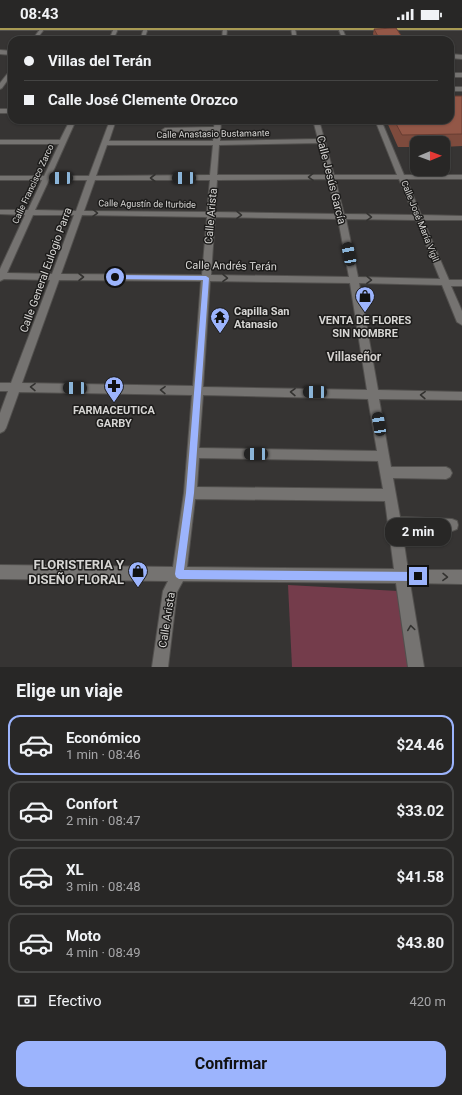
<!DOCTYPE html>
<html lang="es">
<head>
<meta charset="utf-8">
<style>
  :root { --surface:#282726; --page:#302f2e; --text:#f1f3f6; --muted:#a5a5a7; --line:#444443; --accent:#9cb4fd }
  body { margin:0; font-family:Roboto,sans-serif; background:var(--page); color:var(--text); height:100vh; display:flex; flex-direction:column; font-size:15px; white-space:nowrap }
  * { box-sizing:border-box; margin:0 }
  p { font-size:13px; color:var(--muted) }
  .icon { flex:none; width:22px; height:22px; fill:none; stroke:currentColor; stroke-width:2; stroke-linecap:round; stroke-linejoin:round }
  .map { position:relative; height:639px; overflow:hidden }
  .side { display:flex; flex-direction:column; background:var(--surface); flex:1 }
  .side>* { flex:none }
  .guide { position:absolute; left:8px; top:8px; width:446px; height:88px; border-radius:12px; box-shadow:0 1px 3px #0004,0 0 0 1px var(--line); display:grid; align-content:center; height:88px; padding:0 16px; background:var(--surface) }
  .needle { width:26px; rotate:89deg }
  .buttons { position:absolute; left:410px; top:108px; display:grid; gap:8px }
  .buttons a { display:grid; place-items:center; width:40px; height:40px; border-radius:8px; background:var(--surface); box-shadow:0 1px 3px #0004,0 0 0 1px var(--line); font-size:20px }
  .end { position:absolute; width:18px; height:18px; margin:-9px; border:5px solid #9cb4fd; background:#111; box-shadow:0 0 0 2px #111 }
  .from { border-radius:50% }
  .bubble { position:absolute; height:28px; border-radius:12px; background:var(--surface); box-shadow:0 1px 3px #0004,0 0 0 1px var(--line); font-size:13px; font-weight:700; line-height:28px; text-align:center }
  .car { position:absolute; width:12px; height:24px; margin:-12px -6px; border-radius:5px; box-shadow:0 0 3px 1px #0007; background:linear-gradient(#222 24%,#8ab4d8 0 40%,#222 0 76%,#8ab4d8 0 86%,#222 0) }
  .guide b { display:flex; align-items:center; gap:14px; height:38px; font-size:15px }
  .guide b+b { border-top:1px solid var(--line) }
  .guide i { width:10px; height:10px; background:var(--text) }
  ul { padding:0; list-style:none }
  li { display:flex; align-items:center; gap:12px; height:60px; margin:0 8px 6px; padding:0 8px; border:2px solid var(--line); border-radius:12px }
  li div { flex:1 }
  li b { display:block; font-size:15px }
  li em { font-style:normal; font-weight:700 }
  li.selected { border-color:var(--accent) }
  li>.icon { width:36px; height:36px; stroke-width:1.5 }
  h2 { padding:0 16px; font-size:18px; line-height:48px }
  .pay { display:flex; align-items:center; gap:10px; height:44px; padding:0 16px; font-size:15px }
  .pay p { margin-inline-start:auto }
  .cta { display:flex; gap:8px; margin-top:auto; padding:8px 16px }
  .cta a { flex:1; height:46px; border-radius:12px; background:var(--accent); color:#111; font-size:16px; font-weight:700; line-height:46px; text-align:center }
  .status { display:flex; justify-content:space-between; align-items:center; height:28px; padding:0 20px; background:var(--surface); direction:ltr }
  .status svg { height:11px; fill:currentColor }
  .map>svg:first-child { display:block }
  .green { fill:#743c4b }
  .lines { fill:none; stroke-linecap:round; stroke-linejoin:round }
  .minor-casing { stroke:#52504e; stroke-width:2 }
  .major-casing { stroke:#52504e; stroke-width:2 }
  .minor { fill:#757371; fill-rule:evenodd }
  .major { fill:#a99b54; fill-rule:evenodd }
  .wall { fill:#7e4b3d }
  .building { fill:#935747; stroke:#673d32 }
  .oneway { stroke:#333230 }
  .route { fill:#9cb4fd }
  .labels { text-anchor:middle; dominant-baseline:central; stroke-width:3; stroke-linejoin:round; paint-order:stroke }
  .far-street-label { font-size:9px; fill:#d6d5d3; stroke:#1d1c1b }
  .street-label { font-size:11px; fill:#d6d5d3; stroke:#1d1c1b }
  .poi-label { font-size:11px; font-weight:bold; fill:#d6d5d3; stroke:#1d1c1b }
  .neighbourhood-label { font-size:12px; font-weight:bold; fill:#d3d0ce; stroke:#1d1c1b }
  .near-poi-label { font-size:13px; font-weight:bold; fill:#d6d5d3; stroke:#1d1c1b; text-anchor:end }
</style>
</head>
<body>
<div class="status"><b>08:43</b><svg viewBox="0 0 49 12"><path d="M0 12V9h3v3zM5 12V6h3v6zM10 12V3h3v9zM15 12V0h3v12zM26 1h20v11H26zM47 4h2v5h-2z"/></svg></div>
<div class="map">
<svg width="462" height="639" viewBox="0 0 462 639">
  <rect width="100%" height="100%" fill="#363433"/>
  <!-- green -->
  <path class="green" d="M288,557L398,563L408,639H292Z"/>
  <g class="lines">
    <defs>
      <g id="minor">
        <path d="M41,0H45L36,12H32Z"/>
        <path d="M114,0L118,1L113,12H109Z"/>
        <path d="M144,0H148L144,12H140Z"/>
        <path d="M223,0L227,1L226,12H222Z"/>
        <path d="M291,0H295L297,12H293Z"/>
        <path d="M338,0H342L347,12H343Z"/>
        <path d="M0,22L12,23V27L0,26Z"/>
        <path d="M450,26L462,27V31L450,30Z"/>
        <path d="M12,40V46L2,60L0,61V55Z"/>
        <rect x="450" y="45" width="12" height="4"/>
        <rect x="450" y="59" width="12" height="4"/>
        <rect x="0" y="81" width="12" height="4"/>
        <path d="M70,92H76L51,148H89L110,92H116L109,113H213L214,103L165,104L162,102L165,100L214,99L215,92H221L220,113L318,111L313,92H319L334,147H397L375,92H381L404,147H462V151H406L421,187L462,188V192H423L449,252H462V258H451L462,283V297L457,294L442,257L359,255L378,362L462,364V372L379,371L391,439H446L450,441L452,445L450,449L446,451L393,450L400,489L452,491L457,493L458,497L457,501L452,503L402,502L408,542H462V556L410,555L424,639H408L396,555L183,553L177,564L168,639H152L163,563L168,553L0,551V537L173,539L184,465L192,367L19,364L6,400L4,403L0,405V385L8,363H0V355H11L50,252L4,251L0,253V241L25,187L0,186V182H28L42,152H0V148H44L59,116H0V112H60ZM319,115L327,147H217L219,117ZM107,117H213L210,147L96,148ZM328,151L337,186L215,184L217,152ZM335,151H399L414,187L344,186ZM49,152H87L76,183L35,182ZM95,152H210L207,184L84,183ZM33,187H74L52,246L7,245ZM82,187L207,189L202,247L61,246ZM215,189L338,191L349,249L211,247ZM346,191L416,192L440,251L358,249ZM59,252L201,253L193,358L22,355ZM210,253L350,255L367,362L203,359ZM203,367L368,371L377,423L199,420ZM199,430L378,433L383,461L197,459ZM195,471L385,473L394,541L187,539Z"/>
      </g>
      <rect id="major" x="0" y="0" width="462" height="2"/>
    </defs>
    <!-- minor casing -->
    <use href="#minor" class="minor-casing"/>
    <!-- major casing -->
    <use href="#major" class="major-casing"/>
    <!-- minor -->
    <use href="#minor" class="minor"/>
    <!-- major -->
    <use href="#major" class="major"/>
  </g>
  <!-- wall -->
  <g class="wall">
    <path d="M374,1L404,12H376L373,6Z"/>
    <path d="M462,68V118L443,119V115H417V119H398L386,92H450Z"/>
  </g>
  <!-- building -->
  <g class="building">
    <path d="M396,0L404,12H380L374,1Z"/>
    <path d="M450,68H462V106L402,107L394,92H450Z"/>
  </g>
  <!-- one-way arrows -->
  <defs><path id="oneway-chevron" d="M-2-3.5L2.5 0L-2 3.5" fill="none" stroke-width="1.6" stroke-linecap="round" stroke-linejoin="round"/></defs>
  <g class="oneway">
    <use href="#oneway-chevron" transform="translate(311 149) rotate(179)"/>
    <use href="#oneway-chevron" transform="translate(153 150) rotate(180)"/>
    <use href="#oneway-chevron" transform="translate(95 185) rotate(1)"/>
    <use href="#oneway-chevron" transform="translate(239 187) rotate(1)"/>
    <use href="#oneway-chevron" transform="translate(369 189) rotate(1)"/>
    <use href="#oneway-chevron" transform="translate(81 249)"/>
    <use href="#oneway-chevron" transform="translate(225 250) rotate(1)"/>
    <use href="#oneway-chevron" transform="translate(369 252) rotate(2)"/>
    <use href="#oneway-chevron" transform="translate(33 359) rotate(-179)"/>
    <use href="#oneway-chevron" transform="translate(163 362) rotate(-179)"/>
    <use href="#oneway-chevron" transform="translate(293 364) rotate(-179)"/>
    <use href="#oneway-chevron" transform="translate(423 367) rotate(-178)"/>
    <use href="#oneway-chevron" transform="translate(445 549) rotate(1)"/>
    <use href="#oneway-chevron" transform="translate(411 600) rotate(-98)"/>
  </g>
  <!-- route -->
  <path class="route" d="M115,247L206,248L209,250L194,465L184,542L418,544L421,545L422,548L421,552L418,553L179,551L176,549L175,546L186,465L203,252L113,251L112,249Z"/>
  <!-- icons -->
  <defs>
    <symbol id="shop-pin" viewBox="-11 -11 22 30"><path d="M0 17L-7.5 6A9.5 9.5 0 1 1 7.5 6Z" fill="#9cb4fd" stroke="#1d1c1b"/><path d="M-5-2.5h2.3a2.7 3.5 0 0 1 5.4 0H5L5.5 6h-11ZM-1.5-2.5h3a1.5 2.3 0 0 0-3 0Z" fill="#111"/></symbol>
    <symbol id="temple-pin" viewBox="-11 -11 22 30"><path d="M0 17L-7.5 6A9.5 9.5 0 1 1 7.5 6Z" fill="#9cb4fd" stroke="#1d1c1b"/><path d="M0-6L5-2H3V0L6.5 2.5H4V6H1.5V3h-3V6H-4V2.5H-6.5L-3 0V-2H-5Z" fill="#111"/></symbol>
    <symbol id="pharmacy-pin" viewBox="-11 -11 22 30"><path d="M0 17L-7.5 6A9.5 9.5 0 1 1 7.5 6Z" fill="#9cb4fd" stroke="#1d1c1b"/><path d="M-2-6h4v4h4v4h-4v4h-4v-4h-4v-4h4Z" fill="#111"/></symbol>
  </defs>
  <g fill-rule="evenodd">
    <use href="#shop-pin" x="354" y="257" width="22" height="30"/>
    <use href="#temple-pin" x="209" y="278" width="22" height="30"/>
    <use href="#pharmacy-pin" x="103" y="347" width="22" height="30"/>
    <use href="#shop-pin" x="127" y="532" width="22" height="30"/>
  </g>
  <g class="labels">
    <!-- far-street labels -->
    <g class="far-street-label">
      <text transform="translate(213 106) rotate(-1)">Calle Anastasio Bustamante</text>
      <text transform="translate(33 156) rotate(-65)">Calle Francisco Zarco</text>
      <text transform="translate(147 176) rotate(1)">Calle Agustín de Iturbide</text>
      <text transform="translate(420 193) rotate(68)">Calle José María Vigil</text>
    </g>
    <!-- street labels -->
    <g class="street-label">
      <text transform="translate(331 152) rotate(76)">Calle Jesús García</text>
      <text transform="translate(211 188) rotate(-85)">Calle Arista</text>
      <text transform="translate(231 238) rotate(1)">Calle Andrés Terán</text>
      <text transform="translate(46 242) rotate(-70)">Calle General Eulogio Parra</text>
      <text transform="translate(167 592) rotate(-81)">Calle Arista</text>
    </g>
    <!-- poi labels -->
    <g class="poi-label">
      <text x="234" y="283" text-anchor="start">Capilla San<tspan x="234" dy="13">Atanasio</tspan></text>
      <text x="365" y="292">VENTA DE FLORES<tspan x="365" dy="13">SIN NOMBRE</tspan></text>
      <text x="114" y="382">FARMACEUTICA<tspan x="114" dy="13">GARBY</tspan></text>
    </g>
    <!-- neighbourhood labels -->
    <g class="neighbourhood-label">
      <text x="354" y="329">Villaseñor</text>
    </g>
    <!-- near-poi labels -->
    <g class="near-poi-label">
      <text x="124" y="536">FLORISTERIA Y<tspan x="124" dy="15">DISEÑO FLORAL</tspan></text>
    </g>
  </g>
</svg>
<div class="buttons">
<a><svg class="needle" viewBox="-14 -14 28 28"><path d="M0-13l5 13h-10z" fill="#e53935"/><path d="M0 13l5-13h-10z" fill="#a5a5a7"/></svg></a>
</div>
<i class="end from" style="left:115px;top:249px"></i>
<i class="end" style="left:418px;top:548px"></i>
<div class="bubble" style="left:385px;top:490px;width:66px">2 min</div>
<i class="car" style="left:61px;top:150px;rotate:270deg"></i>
<i class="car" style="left:184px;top:150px;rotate:270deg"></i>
<i class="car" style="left:349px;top:226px;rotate:349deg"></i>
<i class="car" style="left:75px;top:360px;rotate:271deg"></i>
<i class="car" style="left:315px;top:364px;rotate:271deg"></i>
<i class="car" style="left:379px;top:396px;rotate:351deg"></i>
<i class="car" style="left:256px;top:426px;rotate:271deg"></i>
<div class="guide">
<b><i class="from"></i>Villas del Terán</b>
<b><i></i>Calle José Clemente Orozco</b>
</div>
</div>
<section class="side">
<h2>Elige un viaje</h2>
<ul>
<li class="selected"><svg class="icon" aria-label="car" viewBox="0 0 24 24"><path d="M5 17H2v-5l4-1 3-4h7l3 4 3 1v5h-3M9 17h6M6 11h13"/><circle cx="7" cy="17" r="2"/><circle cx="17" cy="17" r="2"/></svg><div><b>Económico</b><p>1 min · 08:46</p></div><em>$24.46</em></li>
<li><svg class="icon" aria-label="car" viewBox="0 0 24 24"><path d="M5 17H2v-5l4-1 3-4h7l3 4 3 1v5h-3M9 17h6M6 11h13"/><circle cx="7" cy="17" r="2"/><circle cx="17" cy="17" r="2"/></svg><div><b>Confort</b><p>2 min · 08:47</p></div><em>$33.02</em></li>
<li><svg class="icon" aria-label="car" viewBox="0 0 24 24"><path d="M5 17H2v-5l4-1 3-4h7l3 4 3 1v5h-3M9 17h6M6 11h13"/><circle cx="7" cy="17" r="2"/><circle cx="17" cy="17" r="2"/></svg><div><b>XL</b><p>3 min · 08:48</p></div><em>$41.58</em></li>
<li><svg class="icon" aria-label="car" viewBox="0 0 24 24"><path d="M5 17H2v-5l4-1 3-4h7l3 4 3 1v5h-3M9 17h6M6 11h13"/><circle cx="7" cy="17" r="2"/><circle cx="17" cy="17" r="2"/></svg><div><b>Moto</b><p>4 min · 08:49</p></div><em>$43.80</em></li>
</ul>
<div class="pay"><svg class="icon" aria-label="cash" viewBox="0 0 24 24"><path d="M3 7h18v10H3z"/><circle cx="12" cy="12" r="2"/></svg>Efectivo<p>420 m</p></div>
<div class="cta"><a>Confirmar</a></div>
</section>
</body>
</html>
